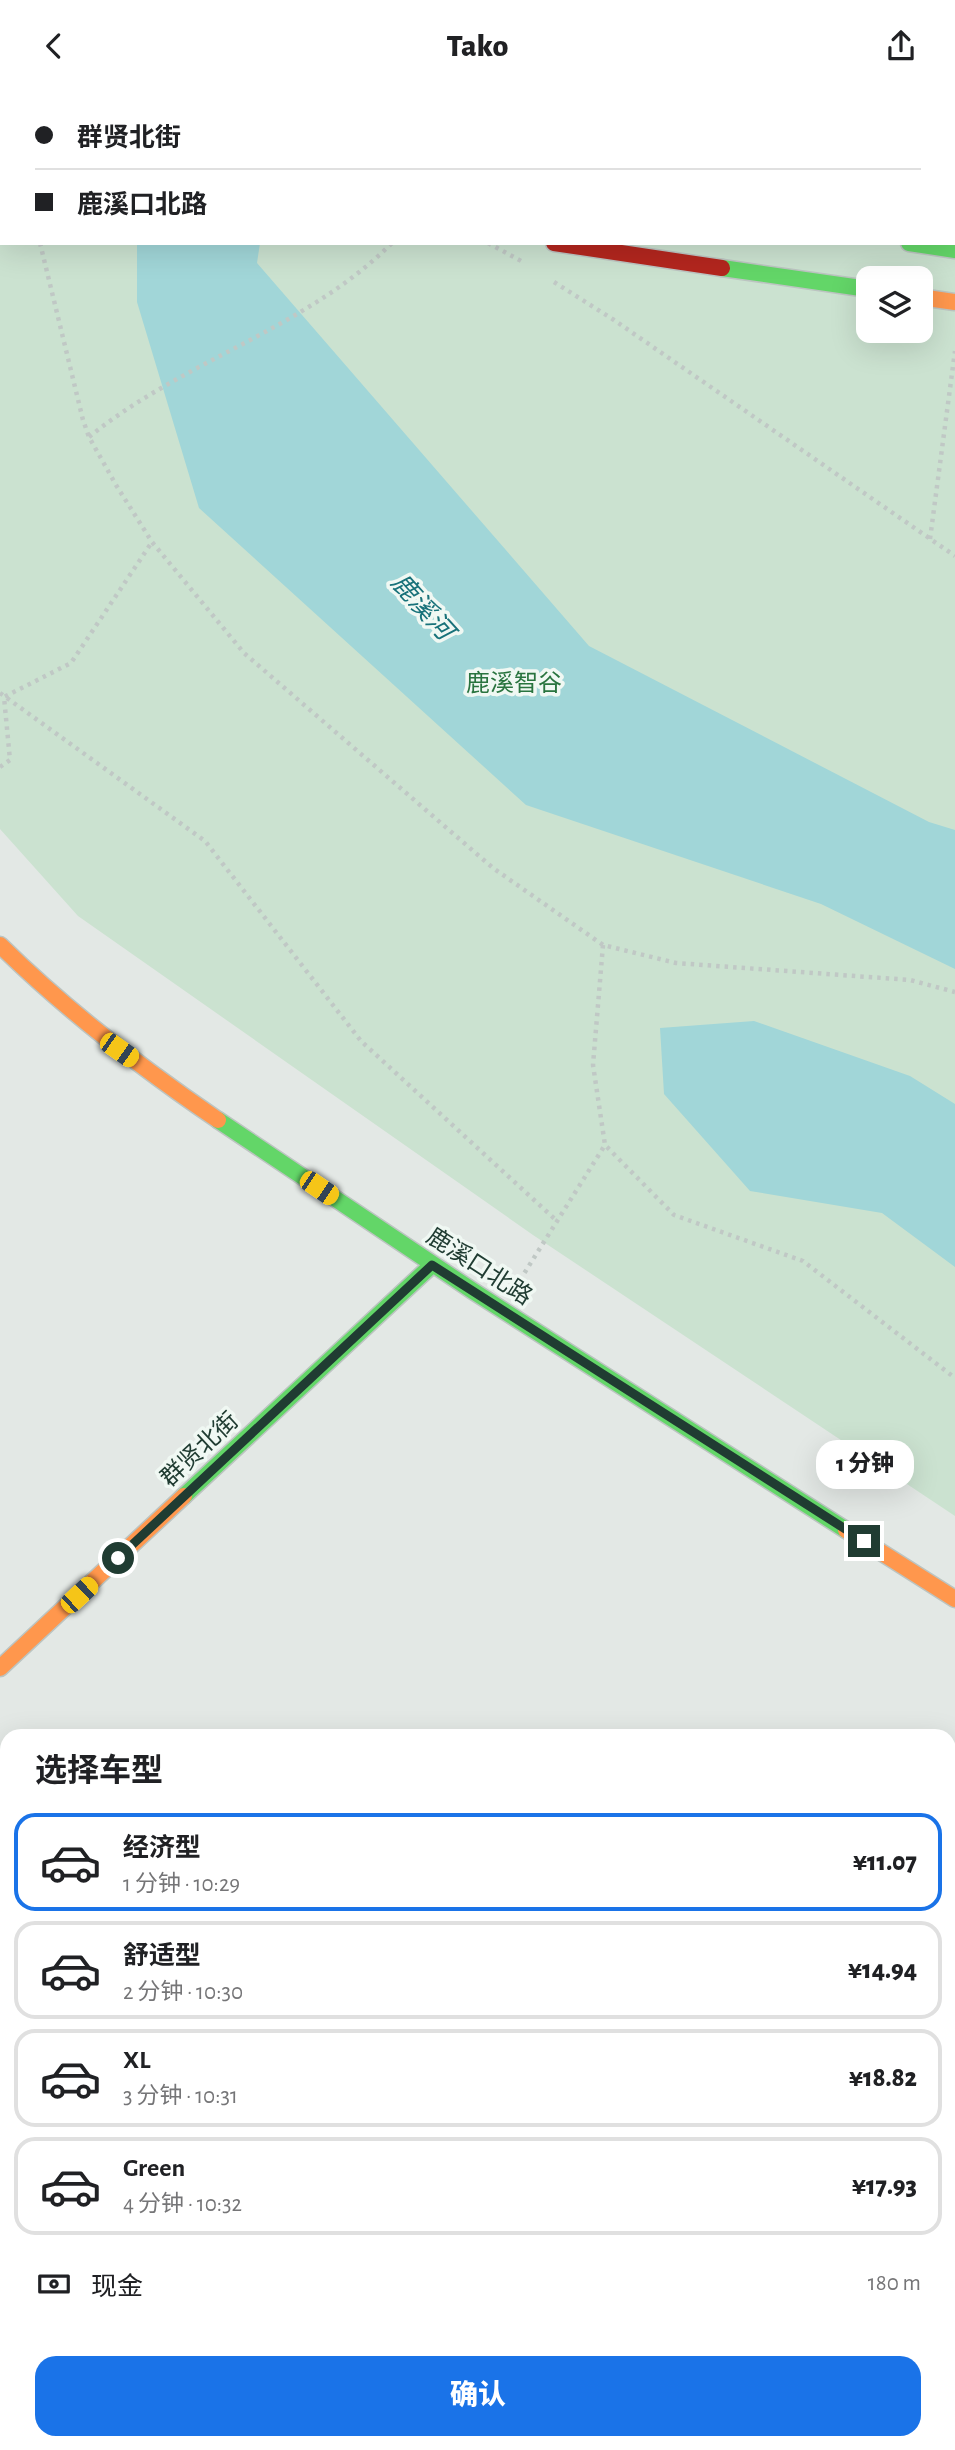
<!DOCTYPE html>
<html lang="zh">
<head>
<meta charset="utf-8">
<style>
  :root { --surface:#fff; --page:#f2f2f2; --text:#202124; --muted:#757577; --line:#e0e0e0; --accent:#1a73e8 }
  body { margin:0; font-family:"Alegreya Sans","Noto Sans SC",sans-serif; background:var(--page); color:var(--text); height:100vh; display:flex; flex-direction:column; font-size:26px; white-space:nowrap }
  * { box-sizing:border-box; margin:0 }
  p { font-size:23px; color:var(--muted) }
  .icon { flex:none; width:38px; height:38px; fill:none; stroke:currentColor; stroke-width:2; stroke-linecap:round; stroke-linejoin:round }
  .map { position:relative; flex:1; overflow:hidden }
  .drawer { position:absolute; left:0px; top:1638px; width:956px; height:721px; display:flex; flex-direction:column; background:var(--surface); border-radius:21px 21px 0 0; box-shadow:0 7px 28px #0002 }
  .drawer>* { flex:none }
  .banner { position:absolute; left:0px; top:0px; width:956px; height:154px; box-shadow:0 7px 28px #0002; display:grid; align-content:center; height:154px; padding:0 35px; background:var(--surface) }
  .tools { position:absolute; left:856px; top:175px; display:grid; gap:14px }
  .tools a { display:grid; place-items:center; width:77px; height:77px; border-radius:14px; background:var(--surface); box-shadow:0 7px 28px #0002; font-size:35px }
  .end { position:absolute; width:32px; height:32px; margin:-16px; border:9px solid #203c32; background:#fff; box-shadow:0 0 0 4px #fff }
  .from { border-radius:50% }
  .bubble { position:absolute; height:49px; border-radius:21px; background:var(--surface); box-shadow:0 7px 28px #0002; font-size:23px; font-weight:800; line-height:49px; text-align:center }
  .car { position:absolute; width:21px; height:42px; margin:-21px -10px; border-radius:9px; box-shadow:0 0 5px 2px #0007; background:linear-gradient(#f5c518 24%,#345 0 40%,#f5c518 0 76%,#345 0 86%,#f5c518 0) }
  .banner b { display:flex; align-items:center; gap:24px; height:66px; font-size:26px }
  .banner b+b { border-top:2px solid var(--line) }
  .banner i { width:18px; height:18px; background:var(--text) }
  ul { padding:0; list-style:none }
  li { display:flex; align-items:center; gap:21px; height:98px; margin:0 14px 10px; padding:0 21px; border:4px solid var(--line); border-radius:21px }
  li div { flex:1 }
  li b { display:block; font-size:26px }
  li em { font-style:normal; font-weight:800 }
  li.current { border-color:var(--accent) }
  li>.icon { width:63px; height:63px; stroke-width:1.5 }
  h2 { padding:0 35px; font-size:32px; line-height:84px }
  .pay { display:flex; align-items:center; gap:18px; height:77px; padding:0 35px; font-size:26px }
  .pay p { margin-inline-start:auto }
  .action { display:flex; gap:14px; margin-top:auto; padding:14px 35px }
  .action a { flex:1; height:80px; border-radius:21px; background:var(--accent); color:#fff; font-size:28px; font-weight:800; line-height:80px; text-align:center }
  header { display:flex; justify-content:space-between; align-items:center; height:91px; padding:0 35px; background:var(--surface); font-size:32px; font-weight:800 }
  .map>svg:first-child { display:block }
  .green { fill:#cbe2d0; fill-rule:evenodd }
  .water { fill:#a1d6d8 }
  .lines { fill:none; stroke-linecap:round; stroke-linejoin:round }
  .fast-casing { stroke:#bcc4c1; stroke-width:19 }
  .slow-casing { stroke:#bcc4c1; stroke-width:19 }
  .jam-casing { stroke:#bcc4c1; stroke-width:19 }
  .path { stroke:#c0c8c5; stroke-width:4.5; stroke-dasharray:3.5 5; stroke-linecap:butt }
  .fast { stroke:#63d668; stroke-width:16 }
  .slow { stroke:#ff974d; stroke-width:16 }
  .jam { stroke:#b3261e; stroke-width:16 }
  .route { stroke:#203c32; stroke-width:9 }
  .labels { text-anchor:middle; dominant-baseline:central; stroke-width:7; stroke-linejoin:round; paint-order:stroke }
  .park-label { font-size:24px; fill:#29743f; stroke:#f0f8f3 }
  .street-label { font-size:24px; fill:#203c32; stroke:#f0f8f3 }
  .water-label { font-size:26px; font-style:italic; fill:#18727a; stroke:#f0f8f3 }
</style>
</head>
<body>
<header><svg class="icon" aria-label="back" viewBox="0 0 24 24"><path d="M15 5l-7 7 7 7"/></svg>Tako<svg class="icon" aria-label="share" viewBox="0 0 24 24"><path d="M12 15V3M7 8l5-5 5 5M5 13v7h14v-7"/></svg></header>
<div class="map">
<svg width="955" height="2359" viewBox="0 0 955 2359">
  <rect width="100%" height="100%" fill="#e3e8e5"/>
  <!-- green -->
  <path class="green" d="M0,0H955V1425L533,1144L78,825L0,738ZM2,2H954V152H2ZM868,187H920V240H868Z"/>
  <!-- water -->
  <g class="water">
    <path d="M137,152H260L257,172L589,555L929,731L955,739V878L821,813L526,714L199,417L137,211Z"/>
    <path d="M754,930L910,985L955,1013V1176L882,1122L750,1100L664,1003L660,937Z"/>
  </g>
  <g class="lines">
    <defs>
      <g id="fast">
        <path d="M909,152L955,159"/>
        <path d="M722,177L868,198"/>
        <path d="M218,1029L473,1200L846,1439"/>
        <path d="M184,1405L432,1174"/>
        <path d="M0,1894L7,1905"/>
        <path d="M308,2352L313,2359"/>
      </g>
      <g id="slow">
        <path d="M0,51H2"/>
        <path d="M0,109H2"/>
        <path d="M920,206L955,211"/>
        <path d="M0,854C67,920 140,976 218,1029"/>
        <path d="M846,1439L955,1508"/>
        <path d="M0,1577L184,1405"/>
      </g>
      <path id="jam" d="M554,152L722,177"/>
    </defs>
    <!-- fast casing -->
    <use href="#fast" class="fast-casing"/>
    <!-- slow casing -->
    <use href="#slow" class="slow-casing"/>
    <!-- jam casing -->
    <use href="#jam" class="jam-casing"/>
    <!-- path -->
    <g class="path">
      <path d="M30,0V2"/>
      <path d="M437,2L438,0"/>
      <path d="M40,152L83,329L89,346L116,394L152,451L244,562L493,777L603,854L676,872L910,889L955,901"/>
      <path d="M488,152L523,171"/>
      <path d="M554,191L614,229L955,465"/>
      <path d="M89,346C182,270 306,238 392,152"/>
      <path d="M930,448L955,260"/>
      <path d="M0,602L205,750L361,950L557,1130"/>
      <path d="M0,676L10,669L4,606L71,572L152,451"/>
      <path d="M603,854L593,974L605,1054L674,1124L803,1170L955,1287"/>
      <path d="M520,1189L605,1054"/>
    </g>
    <!-- fast -->
    <use href="#fast" class="fast"/>
    <!-- slow -->
    <use href="#slow" class="slow"/>
    <!-- jam -->
    <use href="#jam" class="jam"/>
  </g>
  <g class="lines">
    <!-- route -->
    <path class="route" d="M118,1467L432,1174L864,1450"/>
  </g>
  <g class="labels">
    <!-- park labels -->
    <g class="park-label">
      <text x="514" y="593">鹿溪智谷</text>
    </g>
    <!-- street labels -->
    <g class="street-label">
      <text transform="translate(479 1176) rotate(33)">鹿溪口北路</text>
      <text transform="translate(200 1359) rotate(-43)">群贤北街</text>
    </g>
    <!-- water labels -->
    <g class="water-label">
      <text transform="translate(422 516) rotate(48)">鹿溪河</text>
    </g>
  </g>
</svg>
<div class="tools">
<a><svg class="icon" aria-label="layers" viewBox="0 0 24 24"><path d="M12 4l9 5-9 5-9-5zM3 14l9 5 9-5"/></svg></a>
</div>
<i class="end from" style="left:118px;top:1467px"></i>
<i class="end" style="left:864px;top:1450px"></i>
<div class="bubble" style="left:816px;top:1349px;width:98px">1 分钟</div>
<i class="car" style="left:119px;top:959px;rotate:125deg"></i>
<i class="car" style="left:319px;top:1097px;rotate:124deg"></i>
<i class="car" style="left:79px;top:1504px;rotate:47deg"></i>
<div class="banner">
<b><i class="from"></i>群贤北街</b>
<b><i></i>鹿溪口北路</b>
</div>
<section class="drawer">
<h2>选择车型</h2>
<ul>
<li class="current"><svg class="icon" aria-label="car" viewBox="0 0 24 24"><path d="M5 17H2v-5l4-1 3-4h7l3 4 3 1v5h-3M9 17h6M6 11h13"/><circle cx="7" cy="17" r="2"/><circle cx="17" cy="17" r="2"/></svg><div><b>经济型</b><p>1 分钟 · 10:29</p></div><em>¥11.07</em></li>
<li><svg class="icon" aria-label="car" viewBox="0 0 24 24"><path d="M5 17H2v-5l4-1 3-4h7l3 4 3 1v5h-3M9 17h6M6 11h13"/><circle cx="7" cy="17" r="2"/><circle cx="17" cy="17" r="2"/></svg><div><b>舒适型</b><p>2 分钟 · 10:30</p></div><em>¥14.94</em></li>
<li><svg class="icon" aria-label="car" viewBox="0 0 24 24"><path d="M5 17H2v-5l4-1 3-4h7l3 4 3 1v5h-3M9 17h6M6 11h13"/><circle cx="7" cy="17" r="2"/><circle cx="17" cy="17" r="2"/></svg><div><b>XL</b><p>3 分钟 · 10:31</p></div><em>¥18.82</em></li>
<li><svg class="icon" aria-label="car" viewBox="0 0 24 24"><path d="M5 17H2v-5l4-1 3-4h7l3 4 3 1v5h-3M9 17h6M6 11h13"/><circle cx="7" cy="17" r="2"/><circle cx="17" cy="17" r="2"/></svg><div><b>Green</b><p>4 分钟 · 10:32</p></div><em>¥17.93</em></li>
</ul>
<div class="pay"><svg class="icon" aria-label="cash" viewBox="0 0 24 24"><path d="M3 7h18v10H3z"/><circle cx="12" cy="12" r="2"/></svg>现金<p>180 m</p></div>
<div class="action"><a>确认</a></div>
</section>
</div>
</body>
</html>
